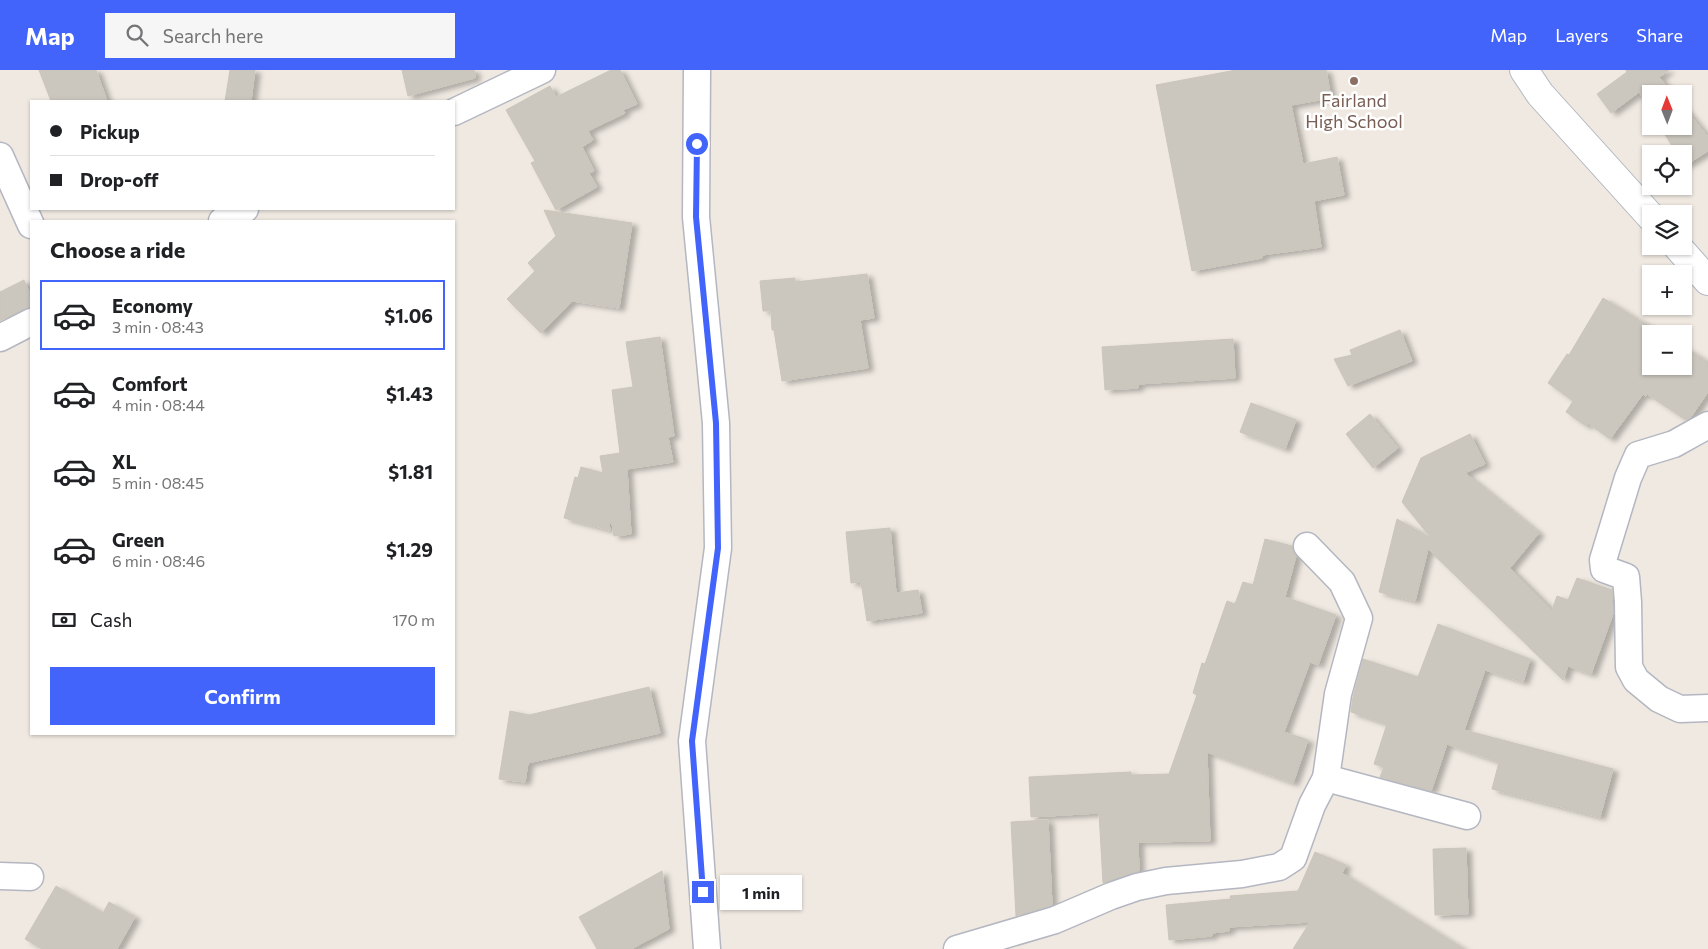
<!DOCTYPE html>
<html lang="en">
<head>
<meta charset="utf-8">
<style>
  :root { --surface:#fff; --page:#f6f6f6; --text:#202124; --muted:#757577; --line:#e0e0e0; --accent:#4264fb }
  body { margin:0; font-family:Commissioner,sans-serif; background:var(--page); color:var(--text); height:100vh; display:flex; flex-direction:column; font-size:19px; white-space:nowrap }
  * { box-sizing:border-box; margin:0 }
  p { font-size:16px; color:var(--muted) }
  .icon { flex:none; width:28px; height:28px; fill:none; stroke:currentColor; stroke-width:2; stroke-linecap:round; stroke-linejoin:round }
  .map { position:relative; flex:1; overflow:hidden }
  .sheet { position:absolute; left:30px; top:150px; width:425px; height:515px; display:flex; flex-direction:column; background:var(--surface); border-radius:0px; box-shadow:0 1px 4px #0004 }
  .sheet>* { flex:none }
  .top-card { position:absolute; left:30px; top:30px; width:425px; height:110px; border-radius:0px; box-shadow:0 1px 4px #0004; display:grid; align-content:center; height:110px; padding:0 20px; background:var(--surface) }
  .needle { width:32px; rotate:359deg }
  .tools { position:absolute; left:1642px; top:15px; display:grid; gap:10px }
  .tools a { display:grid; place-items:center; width:50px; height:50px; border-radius:0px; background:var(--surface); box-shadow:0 1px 4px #0004; font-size:25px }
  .end { position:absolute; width:22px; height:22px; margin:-11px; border:6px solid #4264fb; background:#fff; box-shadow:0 0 0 2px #fff }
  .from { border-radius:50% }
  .bubble { position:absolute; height:35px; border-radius:0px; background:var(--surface); box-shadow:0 1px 4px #0004; font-size:16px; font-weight:700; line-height:35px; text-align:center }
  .top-card b { display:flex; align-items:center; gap:18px; height:48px; font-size:19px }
  .top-card b+b { border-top:1px solid var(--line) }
  .top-card i { width:12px; height:12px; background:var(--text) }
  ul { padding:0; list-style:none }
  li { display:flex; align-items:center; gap:15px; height:70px; margin:0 10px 8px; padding:0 10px; border:2px solid transparent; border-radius:0px }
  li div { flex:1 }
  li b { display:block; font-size:19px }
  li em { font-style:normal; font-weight:700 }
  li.active { border-color:var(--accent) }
  li>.icon { width:45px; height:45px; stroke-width:1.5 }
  h2 { padding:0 20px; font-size:22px; line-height:60px }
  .pay { display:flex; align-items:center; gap:12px; height:55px; padding:0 20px; font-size:19px }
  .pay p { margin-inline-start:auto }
  .primary-button { display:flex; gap:10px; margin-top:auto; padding:10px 20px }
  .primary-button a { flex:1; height:58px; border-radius:0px; background:var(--accent); color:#fff; font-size:20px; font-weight:700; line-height:58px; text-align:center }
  header { display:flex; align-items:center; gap:30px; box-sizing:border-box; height:70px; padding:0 25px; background:var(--accent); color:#fff }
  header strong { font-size:24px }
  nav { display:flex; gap:28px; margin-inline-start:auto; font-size:18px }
  .search { width:350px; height:45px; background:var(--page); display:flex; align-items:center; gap:12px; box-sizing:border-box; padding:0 18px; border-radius:0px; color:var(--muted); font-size:19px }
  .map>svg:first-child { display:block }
  .building { fill:#cbc7bf; stroke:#cbc5ba; filter:url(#shadow) }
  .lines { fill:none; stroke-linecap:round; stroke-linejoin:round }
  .street-casing { stroke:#b4b7c1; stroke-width:29 }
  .secondary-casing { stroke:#b4b7c1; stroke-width:30 }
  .street { stroke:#fff; stroke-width:26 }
  .secondary { stroke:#fff; stroke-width:28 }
  .route { stroke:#4264fb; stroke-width:6 }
  .education-dot { fill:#8d6e63; stroke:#fff; stroke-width:2 }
  .labels { text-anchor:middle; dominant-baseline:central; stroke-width:5; stroke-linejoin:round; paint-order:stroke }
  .education-label { font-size:18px; fill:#785e54; stroke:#fff }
</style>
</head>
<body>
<header>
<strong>Map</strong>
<div class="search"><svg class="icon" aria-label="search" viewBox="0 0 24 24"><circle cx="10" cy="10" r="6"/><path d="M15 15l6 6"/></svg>Search here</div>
<nav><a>Map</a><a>Layers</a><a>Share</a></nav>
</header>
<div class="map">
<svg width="1708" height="879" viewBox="0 0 1708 879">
  <defs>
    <filter id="shadow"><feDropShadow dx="5.5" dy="3" stdDeviation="2.5" flood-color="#0004"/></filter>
  </defs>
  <rect width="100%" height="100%" fill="#efe9e1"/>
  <!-- building -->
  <g class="building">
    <path d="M39,0H96L107,31H51Z"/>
    <path d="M230,0H255L251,31H225Z"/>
    <path d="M402,0H474L475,8L408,26Z"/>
    <path d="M611,0H620L637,34L623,40L625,43L588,61L593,70L582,77L594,101L589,103L597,117L556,140L531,93L535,91L506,40L550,16L556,27Z"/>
    <path d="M1236,0H1326L1331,28L1291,35L1303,94L1337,87L1344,125L1314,131L1321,177L1262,185V188L1192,201L1156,15Z"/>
    <path d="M1626,0H1669L1659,7L1673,24H1651V42L1639,22L1611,43L1597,24L1627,2Z"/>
    <path d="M1684,37L1708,67V81L1684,96V84H1677L1660,56H1684Z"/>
    <path d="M544,140L632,153L619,238L572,231L541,263L507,229L535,201L528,193L556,166Z"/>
    <path d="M867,204L874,248L860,250L868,298L782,311L774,260H772L771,241H763L760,211L795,208V212Z"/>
    <path d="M24,210L31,226V237L24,239L0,251V222Z"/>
    <path d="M1603,228L1662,264H1651V296H1684V277L1708,292V322L1691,347L1686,350L1647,324L1646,326L1643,324L1610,369L1588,353L1586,356L1566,342L1573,331L1548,313L1567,284L1569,285Z"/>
    <path d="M1400,260L1412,291L1348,316L1334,289L1352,285L1350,280Z"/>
    <path d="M660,267L674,366L668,367L673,392L627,399L631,464L614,466L612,453H609L610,460L564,448L575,407L578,408L581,397L603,403L600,386L620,383L612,320L633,317L626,272Z"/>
    <path d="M1233,269L1235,308L1138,314V318L1105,320L1102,277Z"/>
    <path d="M1251,333L1296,350L1285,379L1240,362Z"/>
    <path d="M1370,344L1398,378L1373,398L1346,364Z"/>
    <path d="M1470,364L1485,394L1465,403L1539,463L1510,498L1552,540L1557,526L1568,530L1577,508L1612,520L1613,544L1591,604L1568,596L1563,610L1428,479L1415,531L1379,522L1397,449L1431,468L1402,432L1421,388Z"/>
    <path d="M890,458L896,523L918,520L922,543L867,551L861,512L851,513L846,462Z"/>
    <path d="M1265,469L1292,476L1296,486L1285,527L1336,545L1318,595L1310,592L1284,662L1308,670L1293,713L1207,682L1210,771L1138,772L1139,801L1103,813L1099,743L1031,747L1029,707L1131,702V705L1169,704L1197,625L1193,623L1202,593L1205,594L1227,531L1235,534L1243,512L1253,515Z"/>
    <path d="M1438,554L1530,589L1523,612L1485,600L1464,660L1613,699L1600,747L1492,719L1499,692L1447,674L1431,721L1380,707L1384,697L1374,694L1387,654L1351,642L1353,627L1363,589L1418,607Z"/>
    <path d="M649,617L660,663L528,693L525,712L499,709L510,641L529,645Z"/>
    <path d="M1048,750L1052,835L1016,846L1011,752Z"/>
    <path d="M1466,778L1468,844L1435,845L1433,779Z"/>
    <path d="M1315,782L1346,795L1342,803L1464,879H1293L1310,852L1229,857V861L1212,863V866L1169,870L1166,835L1231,829L1230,826L1298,821Z"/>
    <path d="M662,801L669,859L631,879H597L579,847Z"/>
    <path d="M56,816L103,843L109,832L135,847L117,879H42L25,869Z"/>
  </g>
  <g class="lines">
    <defs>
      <g id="street">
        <path d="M697,0L696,147L716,353L718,478L692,671L707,879"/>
        <path d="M454,42L542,0"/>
        <path d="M0,86L31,155"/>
        <path d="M222,151L245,139"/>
        <path d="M0,268L31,252"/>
        <path d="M1708,355L1674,374L1638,385L1628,408L1603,490L1604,499L1626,507L1628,532L1629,597L1636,610L1659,629L1680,639L1708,638"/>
        <path d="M1307,476L1342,512L1359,548L1338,624L1326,708"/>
        <path d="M0,806L30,807"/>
        <path d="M957,879L1055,850L1111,826L1137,817L1166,811L1242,804L1279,797L1293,788L1312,735L1326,708L1467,746"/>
      </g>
      <g id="secondary">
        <path d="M1524,0L1540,24L1651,147"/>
        <path d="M1677,176L1708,211"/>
      </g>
    </defs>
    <!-- street casing -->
    <use href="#street" class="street-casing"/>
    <!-- secondary casing -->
    <use href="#secondary" class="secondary-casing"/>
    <!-- street -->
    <use href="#street" class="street"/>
    <!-- secondary -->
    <use href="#secondary" class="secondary"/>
  </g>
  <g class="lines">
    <!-- route -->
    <path class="route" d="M697,74L696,147L716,353L718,478L692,671L703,822"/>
  </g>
  <!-- markers -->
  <circle class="education-dot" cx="1354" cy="11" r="5"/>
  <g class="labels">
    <!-- education labels -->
    <g class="education-label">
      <text x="1354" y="30">Fairland<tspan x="1354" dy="21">High School</tspan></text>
    </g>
  </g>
</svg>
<div class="tools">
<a><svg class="needle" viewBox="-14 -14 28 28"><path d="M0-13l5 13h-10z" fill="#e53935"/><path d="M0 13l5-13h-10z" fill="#757577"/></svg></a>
<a><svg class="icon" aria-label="locate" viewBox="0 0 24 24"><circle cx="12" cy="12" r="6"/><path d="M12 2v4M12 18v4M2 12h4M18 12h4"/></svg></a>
<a><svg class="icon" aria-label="layers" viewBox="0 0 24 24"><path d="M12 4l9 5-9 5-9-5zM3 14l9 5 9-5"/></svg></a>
<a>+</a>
<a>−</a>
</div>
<i class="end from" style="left:697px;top:74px"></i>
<i class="end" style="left:703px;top:822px"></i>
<div class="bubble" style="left:720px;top:805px;width:82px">1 min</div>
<div class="top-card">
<b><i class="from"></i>Pickup</b>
<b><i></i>Drop-off</b>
</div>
<section class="sheet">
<h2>Choose a ride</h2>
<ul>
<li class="active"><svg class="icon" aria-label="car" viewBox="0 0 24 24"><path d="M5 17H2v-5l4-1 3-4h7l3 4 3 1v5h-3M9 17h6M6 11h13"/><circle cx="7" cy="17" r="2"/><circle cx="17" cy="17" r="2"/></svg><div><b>Economy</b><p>3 min · 08:43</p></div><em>$1.06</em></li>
<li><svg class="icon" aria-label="car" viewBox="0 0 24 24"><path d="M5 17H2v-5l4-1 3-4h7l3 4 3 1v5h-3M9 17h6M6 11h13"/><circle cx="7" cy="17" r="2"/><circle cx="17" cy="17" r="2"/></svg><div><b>Comfort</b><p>4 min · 08:44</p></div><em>$1.43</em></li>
<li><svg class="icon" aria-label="car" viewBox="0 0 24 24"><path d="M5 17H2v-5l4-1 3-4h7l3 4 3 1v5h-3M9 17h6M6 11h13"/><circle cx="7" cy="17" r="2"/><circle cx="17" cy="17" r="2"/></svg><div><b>XL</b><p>5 min · 08:45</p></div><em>$1.81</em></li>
<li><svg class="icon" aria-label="car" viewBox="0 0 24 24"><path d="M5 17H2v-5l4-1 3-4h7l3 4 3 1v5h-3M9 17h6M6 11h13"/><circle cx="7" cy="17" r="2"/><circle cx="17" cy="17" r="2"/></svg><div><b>Green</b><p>6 min · 08:46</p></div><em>$1.29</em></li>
</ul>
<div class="pay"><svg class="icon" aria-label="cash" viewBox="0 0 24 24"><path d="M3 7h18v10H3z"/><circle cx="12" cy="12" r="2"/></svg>Cash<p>170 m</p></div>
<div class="primary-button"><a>Confirm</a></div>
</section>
</div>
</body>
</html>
